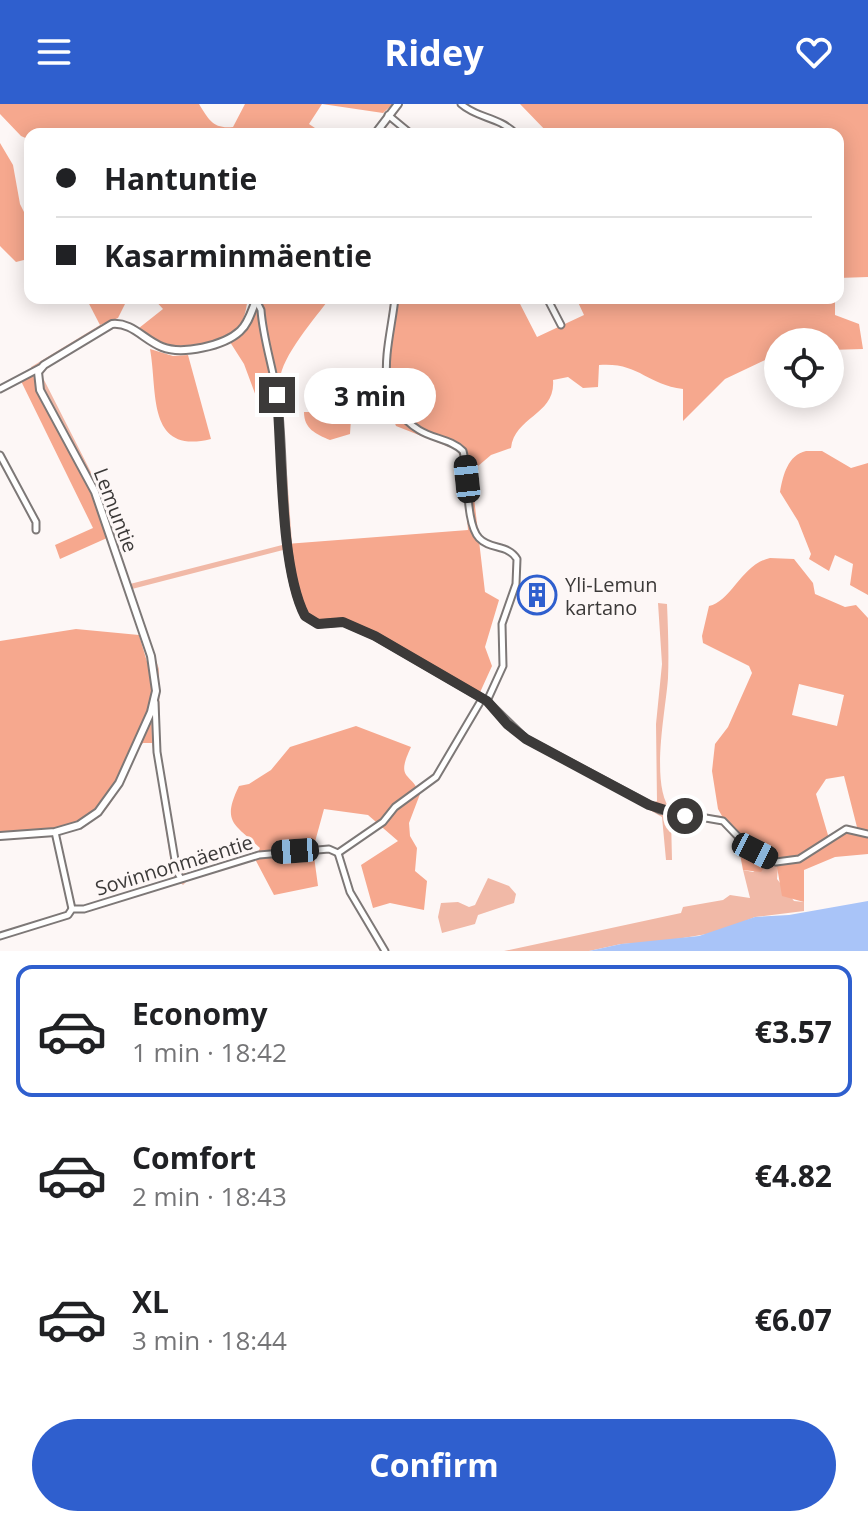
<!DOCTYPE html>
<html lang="en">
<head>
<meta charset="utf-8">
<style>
  :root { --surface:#fff; --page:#f2f2f2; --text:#202124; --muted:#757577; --line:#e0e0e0; --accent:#2f5fce }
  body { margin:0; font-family:"Open Sans",sans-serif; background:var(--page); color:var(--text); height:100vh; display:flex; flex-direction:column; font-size:30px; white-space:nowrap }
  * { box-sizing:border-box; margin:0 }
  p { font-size:26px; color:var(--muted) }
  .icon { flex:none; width:44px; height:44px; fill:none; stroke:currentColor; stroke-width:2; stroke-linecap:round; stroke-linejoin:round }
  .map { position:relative; height:847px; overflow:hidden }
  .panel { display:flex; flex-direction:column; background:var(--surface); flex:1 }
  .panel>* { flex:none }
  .hud { position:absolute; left:24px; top:24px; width:820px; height:176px; border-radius:16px; box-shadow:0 4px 20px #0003; display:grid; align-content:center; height:176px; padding:0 32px; background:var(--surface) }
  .controls { position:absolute; left:764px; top:224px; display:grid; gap:16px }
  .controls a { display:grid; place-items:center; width:80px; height:80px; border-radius:50%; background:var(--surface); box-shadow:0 4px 20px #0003; font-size:40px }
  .end { position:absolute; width:36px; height:36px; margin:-18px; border:10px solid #3c3a39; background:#fff; box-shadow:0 0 0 4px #fff }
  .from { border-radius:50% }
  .bubble { position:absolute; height:56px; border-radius:28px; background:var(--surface); box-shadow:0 4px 20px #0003; font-size:26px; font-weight:700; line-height:56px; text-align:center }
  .car { position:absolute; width:24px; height:48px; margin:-24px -12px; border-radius:10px; box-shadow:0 0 6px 2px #0007; background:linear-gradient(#222 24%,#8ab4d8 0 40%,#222 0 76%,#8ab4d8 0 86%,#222 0) }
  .hud b { display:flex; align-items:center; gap:28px; height:76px; font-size:30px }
  .hud b+b { border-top:2px solid var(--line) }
  .hud i { width:20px; height:20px; background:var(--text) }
  ul { padding:14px 0 0; list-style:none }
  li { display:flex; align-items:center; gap:24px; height:132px; margin:0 16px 12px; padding:0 16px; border:4px solid transparent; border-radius:16px }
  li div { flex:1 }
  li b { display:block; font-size:30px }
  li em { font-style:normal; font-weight:700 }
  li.active { border-color:var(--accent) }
  li>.icon { width:72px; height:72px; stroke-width:1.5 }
  .cta { display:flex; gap:16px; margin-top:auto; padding:16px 32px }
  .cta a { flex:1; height:92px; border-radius:48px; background:var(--accent); color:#fff; font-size:32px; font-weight:700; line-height:92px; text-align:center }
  header { display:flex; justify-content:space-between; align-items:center; height:104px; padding:0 32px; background:var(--accent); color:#fff; font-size:36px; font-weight:700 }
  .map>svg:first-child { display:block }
  .green { fill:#f1b9a7 }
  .forest { fill:#f6a88e; fill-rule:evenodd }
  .water { fill:#a9c4f8 }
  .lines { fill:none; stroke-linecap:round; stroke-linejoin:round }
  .minor-casing { stroke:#7d7877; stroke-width:9 }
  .tertiary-casing { stroke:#7d7877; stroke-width:10 }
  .minor { stroke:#fff; stroke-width:5 }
  .tertiary { stroke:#fff; stroke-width:6 }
  .route { stroke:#3c3a39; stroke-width:10 }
  .labels { text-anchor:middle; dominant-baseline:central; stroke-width:6; stroke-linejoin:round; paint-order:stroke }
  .street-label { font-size:20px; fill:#3c3a39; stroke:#fdf7f6 }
  .poi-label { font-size:20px; fill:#3c3a39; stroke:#fdf7f6; text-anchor:start }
</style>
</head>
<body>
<header><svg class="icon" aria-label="menu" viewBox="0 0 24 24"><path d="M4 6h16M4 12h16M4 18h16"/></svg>Ridey<svg class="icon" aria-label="heart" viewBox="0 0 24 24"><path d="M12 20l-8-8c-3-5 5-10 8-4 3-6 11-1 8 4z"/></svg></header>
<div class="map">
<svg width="868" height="847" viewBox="0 0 868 847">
  <rect width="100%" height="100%" fill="#fdf7f6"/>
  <!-- green -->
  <g class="green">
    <path d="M100,221L106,226L46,264L42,272L99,384L130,480L286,440L275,305L282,302L292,439L287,440V445L132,485L159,565L160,647L181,769L192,770L255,755L188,776L183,781L173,772L152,639L153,587L148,555L98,404L32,271L31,263Z"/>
    <path d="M658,499L667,500C668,524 669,550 668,574C666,606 649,683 672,708L723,712L729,725L714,718L671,714L672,756H666L662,713L578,666L579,661L652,699L657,697L656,620L662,560Z"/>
    <path d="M767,759L778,763L777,775L794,797L804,798V807L755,813L719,828L659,838L621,840L589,847H504L681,809L683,803L723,796L730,791L750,794L743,766L753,768Z"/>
    <path d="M488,774L509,782L516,790L514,799L478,811L475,820L442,829L438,813L441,799L458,798L469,803L475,801Z"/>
  </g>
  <!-- forest -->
  <g class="forest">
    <path d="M0,0H199C209,16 213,25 233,23L245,0H393L383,9L322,0L309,20L324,30H30V36L21,32L0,10Z"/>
    <path d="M520,0H868V173L838,174V30H549Z"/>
    <path d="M0,39L13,61L20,100L30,120V142L24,156L16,158L0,142Z"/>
    <path d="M86,194H128L118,214L100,221Z"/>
    <path d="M153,194H248C246,205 245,215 238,223C226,236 189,245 172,242C160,240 149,230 139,224L163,205Z"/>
    <path d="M259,194H330C316,213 281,253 280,276C279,285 281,294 282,302L263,311L244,260L230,238L250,220Z"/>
    <path d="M398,194H517L537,233L584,211L576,194H835V211L859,220L863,245L830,246V238H778V250L725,275L683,317V285C645,280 639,258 599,261L598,283L583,284L568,273L553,276C556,311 515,312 511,344L491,351L471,368L485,488L499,496L485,543L492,562L477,595C433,571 392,543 346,522C331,516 324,528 305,517L292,483L286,440L468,426L462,356L457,346L396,322L380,279L390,201H397Z"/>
    <path d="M150,245L173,252L188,251L211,335C146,351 158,288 150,245Z"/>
    <path d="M32,271L92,388L107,434L60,455L55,441L93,424L21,277Z"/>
    <path d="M330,291L346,296L351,315L350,330L330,336C316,330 304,325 304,308H315L320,295Z"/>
    <path d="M806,347H822L851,364L868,359V491L850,481L853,460L835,451L829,467L809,455L811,450L798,417L780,388C783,371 788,351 806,347Z"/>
    <path d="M770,454L794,455L813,479L815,490L845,503L856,501L868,514V750L835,753L804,766V798L782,792L777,763L767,760L761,768L743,766L738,740L718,705L712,667L715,640L728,623L752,569L749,562L703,539L702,532L709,502C731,498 742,460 770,454ZM799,580L844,591L837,622L792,611ZM844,672L859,731L847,729L830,738L816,690L826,675Z"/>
    <path d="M76,525L139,531L151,571L152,639H143L140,642C103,720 103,726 15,734L14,729H0V537Z"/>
    <path d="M356,622L411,643C395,677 411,667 420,690L409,719L410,732L417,744L415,767L427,777L424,806L390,799L373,804L361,761L398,737L368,711L324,705L313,745L318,782L274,791L255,755L260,744C235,720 221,719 239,682L249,680L271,666L290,643Z"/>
  </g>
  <!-- water -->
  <path class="water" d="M868,797V847H589L621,840L699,832L755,813L789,811Z"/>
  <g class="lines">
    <defs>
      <g id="minor">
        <path d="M461,0C478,15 498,12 516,30"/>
        <path d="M388,11L411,30"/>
        <path d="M395,194C390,242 369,294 419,326C433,335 451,335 463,347C469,369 465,419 479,434C490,446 508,440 517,455L516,480L502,520L503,562L487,597"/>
        <path d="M547,194L561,221"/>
        <path d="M256,196L261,206C263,235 273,263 277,291C286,352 278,460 305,512L318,520L343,518L375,532L487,597L526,635L660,706L723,717L747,742L776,758L799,755L846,725L868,730"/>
        <path d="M0,285L40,264"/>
        <path d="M0,351L36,418V426"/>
        <path d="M155,598L157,648L177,768L180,773"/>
        <path d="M55,728L72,805"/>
        <path d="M338,749L350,788L385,847"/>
        <path d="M0,832L68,811L72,805H84L259,751L329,745L338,749L383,718L395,703L436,673L482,595"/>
      </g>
      <g id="tertiary">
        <path d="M375,30L398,0"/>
        <path d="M0,732L55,728L79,721L98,708L119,679L151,608L156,587L151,552L95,388L40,286L38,268L44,261L112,220C132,218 144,236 162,243C182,251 224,242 240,227C249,219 252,205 257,194"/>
      </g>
    </defs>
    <!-- minor casing -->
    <use href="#minor" class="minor-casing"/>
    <!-- tertiary casing -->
    <use href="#tertiary" class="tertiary-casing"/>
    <!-- minor -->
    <use href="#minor" class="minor"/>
    <!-- tertiary -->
    <use href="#tertiary" class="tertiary"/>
  </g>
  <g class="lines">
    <!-- route -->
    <path class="route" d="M277,291C282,349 280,464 305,512L318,520L343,518L375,532L487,597L507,620L526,635L649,701L685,712"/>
  </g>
  <!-- icons -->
  <defs>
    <symbol id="building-ring" viewBox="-11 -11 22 22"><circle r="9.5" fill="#fdf7f6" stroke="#2f5fce" stroke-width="1.5"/><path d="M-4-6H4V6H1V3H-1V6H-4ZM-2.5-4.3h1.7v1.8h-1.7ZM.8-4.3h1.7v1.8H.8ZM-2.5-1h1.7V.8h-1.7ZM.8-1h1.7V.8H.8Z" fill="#2f5fce"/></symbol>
  </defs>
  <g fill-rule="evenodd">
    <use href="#building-ring" x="515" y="469" width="44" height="44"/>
  </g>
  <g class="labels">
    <!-- street labels -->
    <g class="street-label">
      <text transform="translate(116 406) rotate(69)">Lemuntie</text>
      <text transform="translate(174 761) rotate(-17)">Sovinnonmäentie</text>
    </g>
    <!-- poi labels -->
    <g class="poi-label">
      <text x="565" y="480">Yli-Lemun<tspan x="565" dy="23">kartano</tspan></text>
    </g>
  </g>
</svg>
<div class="controls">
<a><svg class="icon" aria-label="locate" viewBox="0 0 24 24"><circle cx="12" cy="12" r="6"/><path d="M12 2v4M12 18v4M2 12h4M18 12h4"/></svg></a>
</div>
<i class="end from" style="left:685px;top:712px"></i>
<i class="end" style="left:277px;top:291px"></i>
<div class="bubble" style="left:304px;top:264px;width:132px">3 min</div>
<i class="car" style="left:467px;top:375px;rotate:354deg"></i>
<i class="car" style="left:295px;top:747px;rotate:266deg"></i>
<i class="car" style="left:755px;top:747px;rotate:117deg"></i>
<div class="hud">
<b><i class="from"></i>Hantuntie</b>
<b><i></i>Kasarminmäentie</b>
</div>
</div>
<section class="panel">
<ul>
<li class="active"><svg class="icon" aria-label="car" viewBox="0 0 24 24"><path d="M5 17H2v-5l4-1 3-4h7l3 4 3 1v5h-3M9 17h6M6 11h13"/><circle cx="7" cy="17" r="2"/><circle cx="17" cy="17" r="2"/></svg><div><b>Economy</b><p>1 min · 18:42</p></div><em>€3.57</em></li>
<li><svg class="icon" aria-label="car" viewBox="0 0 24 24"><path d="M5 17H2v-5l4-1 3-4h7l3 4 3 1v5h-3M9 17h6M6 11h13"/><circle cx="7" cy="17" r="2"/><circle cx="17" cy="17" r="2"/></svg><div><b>Comfort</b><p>2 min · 18:43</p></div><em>€4.82</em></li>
<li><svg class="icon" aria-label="car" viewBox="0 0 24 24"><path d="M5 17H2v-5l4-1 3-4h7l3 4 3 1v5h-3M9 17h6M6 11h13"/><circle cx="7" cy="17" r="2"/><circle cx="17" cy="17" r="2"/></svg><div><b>XL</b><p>3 min · 18:44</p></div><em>€6.07</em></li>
</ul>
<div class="cta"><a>Confirm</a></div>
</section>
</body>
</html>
